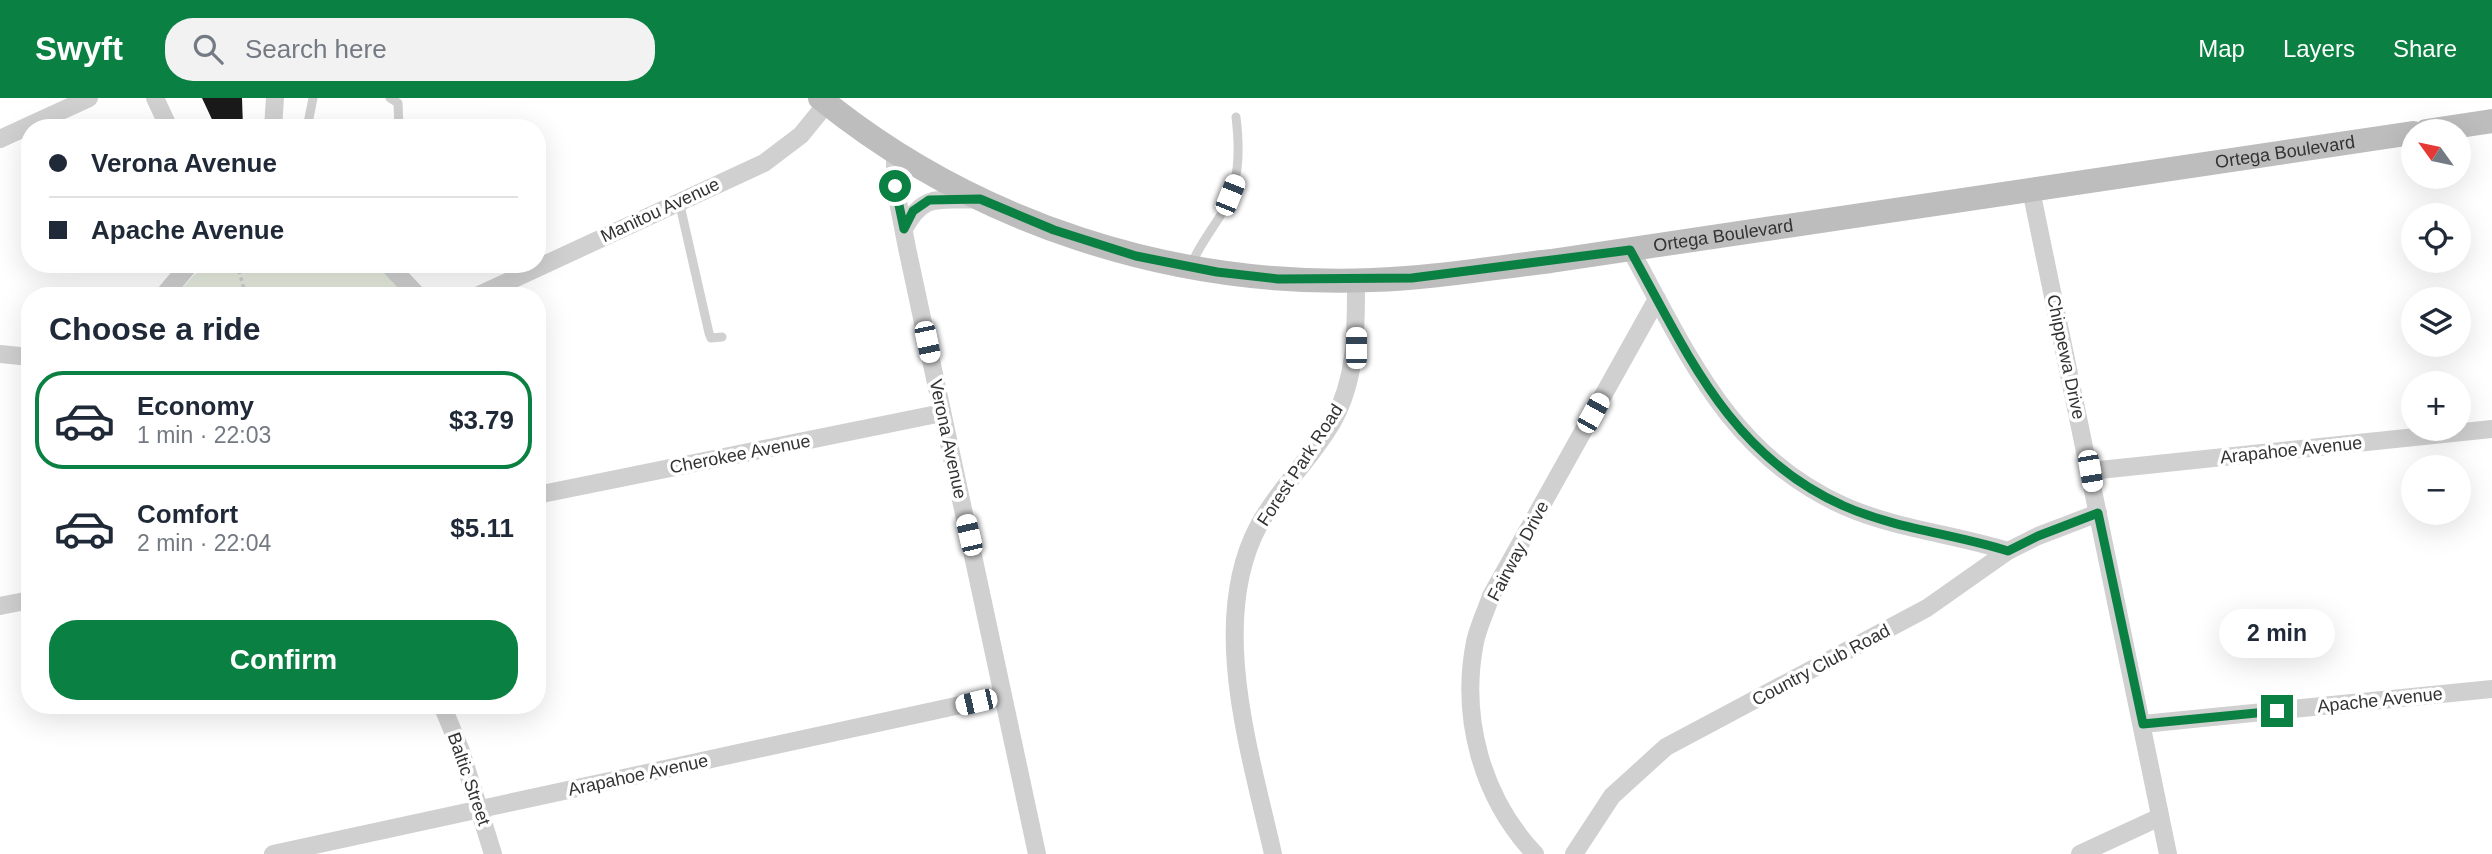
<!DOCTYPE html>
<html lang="en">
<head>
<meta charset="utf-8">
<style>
  :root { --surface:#fff; --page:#f2f2f3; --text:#1f2937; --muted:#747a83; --line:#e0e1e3; --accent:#0b8043 }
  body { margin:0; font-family:Arial,sans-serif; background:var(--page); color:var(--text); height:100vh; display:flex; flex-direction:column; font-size:26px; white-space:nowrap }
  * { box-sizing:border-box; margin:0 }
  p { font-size:23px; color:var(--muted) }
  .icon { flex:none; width:38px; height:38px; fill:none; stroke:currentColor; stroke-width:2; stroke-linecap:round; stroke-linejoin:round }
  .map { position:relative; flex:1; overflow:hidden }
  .panel { position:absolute; left:21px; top:189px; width:525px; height:427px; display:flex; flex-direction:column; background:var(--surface); border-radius:28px; box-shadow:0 7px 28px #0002 }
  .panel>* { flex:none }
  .guide { position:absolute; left:21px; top:21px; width:525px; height:154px; border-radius:28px; box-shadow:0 7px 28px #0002; display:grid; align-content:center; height:154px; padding:0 28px; background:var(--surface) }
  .needle { width:46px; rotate:303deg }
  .buttons { position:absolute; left:2401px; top:21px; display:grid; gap:14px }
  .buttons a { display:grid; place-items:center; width:70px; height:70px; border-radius:50%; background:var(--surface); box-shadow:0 7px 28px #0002; font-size:35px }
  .end { position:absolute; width:32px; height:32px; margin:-16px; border:9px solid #0b8043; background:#fff; box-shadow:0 0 0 4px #fff }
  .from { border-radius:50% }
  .bubble { position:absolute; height:49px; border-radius:24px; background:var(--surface); box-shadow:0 7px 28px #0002; font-size:23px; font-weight:700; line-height:49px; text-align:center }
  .car { position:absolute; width:21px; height:42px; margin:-21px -10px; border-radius:9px; box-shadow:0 0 5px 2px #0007; background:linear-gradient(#fff 24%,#345 0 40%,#fff 0 76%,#345 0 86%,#fff 0) }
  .guide b { display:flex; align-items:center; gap:24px; height:66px; font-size:26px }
  .guide b+b { border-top:2px solid var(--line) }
  .guide i { width:18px; height:18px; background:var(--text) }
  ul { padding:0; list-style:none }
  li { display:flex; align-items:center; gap:21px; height:98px; margin:0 14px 10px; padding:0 14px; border:4px solid transparent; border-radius:28px }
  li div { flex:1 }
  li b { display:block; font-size:26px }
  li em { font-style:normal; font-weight:700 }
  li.current { border-color:var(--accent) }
  li>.icon { width:63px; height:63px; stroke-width:1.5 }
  h2 { padding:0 28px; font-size:32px; line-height:84px }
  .cta { display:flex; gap:14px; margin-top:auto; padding:14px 28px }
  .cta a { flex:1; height:80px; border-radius:28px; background:var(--accent); color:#fff; font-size:28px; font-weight:700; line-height:80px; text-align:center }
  header { display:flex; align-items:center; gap:42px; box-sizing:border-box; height:98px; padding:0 35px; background:var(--accent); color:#fff }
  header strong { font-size:33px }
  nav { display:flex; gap:38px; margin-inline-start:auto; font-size:24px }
  .search { width:490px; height:63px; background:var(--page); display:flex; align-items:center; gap:18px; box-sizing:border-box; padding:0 24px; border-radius:28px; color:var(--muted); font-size:26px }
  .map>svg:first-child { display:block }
  .green { fill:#e6ecdf }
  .building { fill:#1a1a1a }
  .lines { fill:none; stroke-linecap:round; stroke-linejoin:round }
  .path { stroke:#cdcdcd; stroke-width:3.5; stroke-dasharray:3.5 3.5; stroke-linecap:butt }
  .lane { stroke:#d0d0d0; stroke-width:9 }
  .street { stroke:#d0d0d0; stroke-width:18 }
  .secondary { stroke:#bdbdbd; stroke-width:24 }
  .route { stroke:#0b8043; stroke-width:9 }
  .labels { text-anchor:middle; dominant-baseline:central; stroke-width:7; stroke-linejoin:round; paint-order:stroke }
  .street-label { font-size:18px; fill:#333; stroke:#fff }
</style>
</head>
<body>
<header>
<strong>Swyft</strong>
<div class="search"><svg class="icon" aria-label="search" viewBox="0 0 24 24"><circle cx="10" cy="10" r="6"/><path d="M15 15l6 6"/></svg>Search here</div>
<nav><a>Map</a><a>Layers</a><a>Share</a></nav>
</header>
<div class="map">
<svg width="2492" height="756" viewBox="0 0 2492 756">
  <rect width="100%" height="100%" fill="#fff"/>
  <!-- green -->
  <path class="green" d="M211,166H373L397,185L406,198H175L194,177Z"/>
  <!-- building -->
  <path class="building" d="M202,0H242L243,30H216Z"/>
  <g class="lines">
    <!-- path -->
    <path class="path" d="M237,166L246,198"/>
    <!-- lane -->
    <g class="lane">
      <path d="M390,0L398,5L399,30"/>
      <path d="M307,30L313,0"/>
      <path d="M679,103L709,235L711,240L722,239"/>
      <path d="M1191,167C1199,148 1211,133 1222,115C1240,86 1240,53 1236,19"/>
    </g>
    <!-- street -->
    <g class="street">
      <path d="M155,0L169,30"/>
      <path d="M273,30L275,0"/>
      <path d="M0,41L89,0"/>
      <path d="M895,53V88L907,150L1037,756"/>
      <path d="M2031,92L2168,756"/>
      <path d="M904,131C925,92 941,104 980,101"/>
      <path d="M1630,151C1687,254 1729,357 1844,408C1896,431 1954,436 2008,453"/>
      <path d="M388,166L418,198"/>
      <path d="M163,198L190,166"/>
      <path d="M477,198L764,65L801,37L827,5"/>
      <path d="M0,256L30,259"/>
      <path d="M2090,373L2492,331"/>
      <path d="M537,397L942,315"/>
      <path d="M0,508L30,502"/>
      <path d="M442,607L461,653L493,756"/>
      <path d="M2143,626L2492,591"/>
      <path d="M273,756L1002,598"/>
      <path d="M1273,756C1251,657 1207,523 1259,427C1279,390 1312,360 1333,323C1357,279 1356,232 1356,183"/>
      <path d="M1535,756C1482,700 1460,620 1475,544C1478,529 1486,513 1491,498L1657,201"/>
      <path d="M1574,756L1612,698L1666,649L1927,510L2008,453L2038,438L2098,415"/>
      <path d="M2080,756L2160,719"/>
    </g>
    <!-- secondary -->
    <g class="secondary">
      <path id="s1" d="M820,0C974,125 1174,190 1372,182C1432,180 1491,170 1551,163L2413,35"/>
      <path d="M2426,33L2492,23"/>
    </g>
  </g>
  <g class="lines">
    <!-- route -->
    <path class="route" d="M895,88L904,131L913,113L929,102L980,101L1054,132L1136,158L1217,174L1278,181L1412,180L1630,152C1687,254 1729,357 1844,408C1896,431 1954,436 2008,453L2038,438L2098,415L2143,626L2277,613"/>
  </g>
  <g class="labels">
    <!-- street labels -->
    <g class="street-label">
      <text stroke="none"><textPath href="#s1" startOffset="1516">Ortega Boulevard</textPath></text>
      <text transform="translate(660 112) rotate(-25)">Manitou Avenue</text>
      <text stroke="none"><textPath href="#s1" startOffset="948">Ortega Boulevard</textPath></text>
      <text transform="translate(2066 259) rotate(78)">Chippewa Drive</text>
      <text transform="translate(948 341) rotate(78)">Verona Avenue</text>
      <text transform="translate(2291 352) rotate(-6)">Arapahoe Avenue</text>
      <text transform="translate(740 356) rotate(-11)">Cherokee Avenue</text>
      <text transform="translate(1300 367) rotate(-57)">Forest Park Road</text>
      <text transform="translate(1518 453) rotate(-62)">Fairway Drive</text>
      <text transform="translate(1821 567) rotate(-28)">Country Club Road</text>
      <text transform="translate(2380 602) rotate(-6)">Apache Avenue</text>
      <text transform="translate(638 677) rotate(-12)">Arapahoe Avenue</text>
      <text transform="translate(469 681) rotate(71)">Baltic Street</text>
    </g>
  </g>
</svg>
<div class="buttons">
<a><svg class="needle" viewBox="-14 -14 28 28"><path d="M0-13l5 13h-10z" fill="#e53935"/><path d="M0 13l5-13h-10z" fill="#747a83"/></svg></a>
<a><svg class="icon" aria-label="locate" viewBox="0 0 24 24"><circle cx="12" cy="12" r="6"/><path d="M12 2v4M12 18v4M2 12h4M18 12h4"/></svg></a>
<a><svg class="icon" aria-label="layers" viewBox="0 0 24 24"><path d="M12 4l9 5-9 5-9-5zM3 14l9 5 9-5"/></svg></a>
<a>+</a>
<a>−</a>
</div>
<i class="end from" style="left:895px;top:88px"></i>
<i class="end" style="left:2277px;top:613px"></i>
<div class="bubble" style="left:2219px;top:511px;width:116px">2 min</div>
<i class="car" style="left:1230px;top:97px;rotate:22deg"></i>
<i class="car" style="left:927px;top:244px;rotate:168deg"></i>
<i class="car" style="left:1356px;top:250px;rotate:0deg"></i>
<i class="car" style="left:1593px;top:315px;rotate:29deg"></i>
<i class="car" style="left:2090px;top:373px;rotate:170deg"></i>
<i class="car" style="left:969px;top:437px;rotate:347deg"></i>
<i class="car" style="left:976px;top:604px;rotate:257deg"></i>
<div class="guide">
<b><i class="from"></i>Verona Avenue</b>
<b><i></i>Apache Avenue</b>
</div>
<section class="panel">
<h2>Choose a ride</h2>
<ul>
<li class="current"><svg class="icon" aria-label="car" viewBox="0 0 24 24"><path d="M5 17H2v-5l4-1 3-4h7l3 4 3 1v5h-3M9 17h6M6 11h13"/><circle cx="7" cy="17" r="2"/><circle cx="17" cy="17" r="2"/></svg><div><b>Economy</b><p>1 min · 22:03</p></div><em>$3.79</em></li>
<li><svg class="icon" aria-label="car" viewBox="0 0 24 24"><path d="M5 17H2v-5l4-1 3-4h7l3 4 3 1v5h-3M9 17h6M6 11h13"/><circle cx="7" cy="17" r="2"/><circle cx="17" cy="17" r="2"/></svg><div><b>Comfort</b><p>2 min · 22:04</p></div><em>$5.11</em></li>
</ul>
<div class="cta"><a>Confirm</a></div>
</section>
</div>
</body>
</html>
